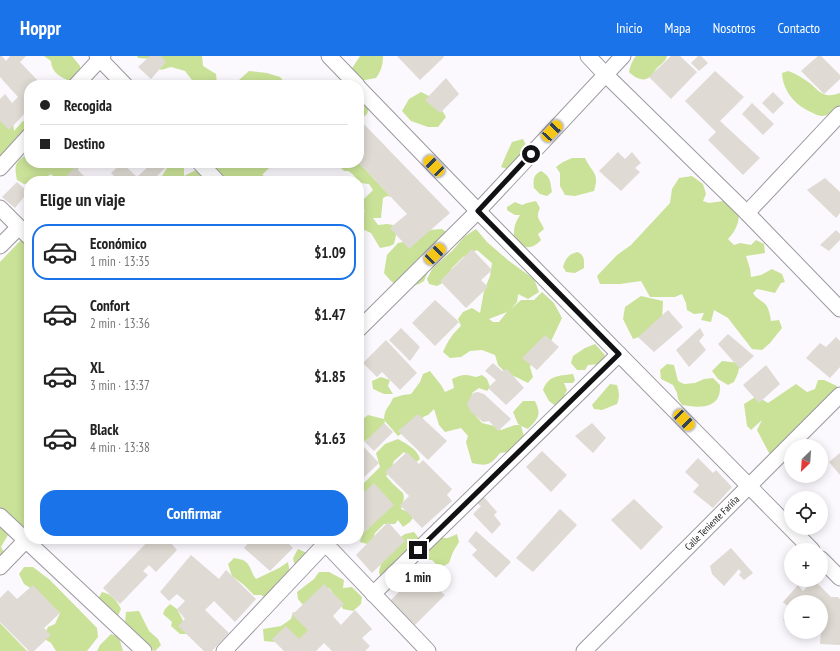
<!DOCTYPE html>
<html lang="es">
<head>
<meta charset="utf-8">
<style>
  :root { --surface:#fff; --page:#f2f2f2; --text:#222; --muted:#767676; --line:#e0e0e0; --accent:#1a73e8 }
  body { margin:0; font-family:"PT Sans Narrow",sans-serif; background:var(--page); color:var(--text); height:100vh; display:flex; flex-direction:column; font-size:15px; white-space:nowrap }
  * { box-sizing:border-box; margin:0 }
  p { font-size:13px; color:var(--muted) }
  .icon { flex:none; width:22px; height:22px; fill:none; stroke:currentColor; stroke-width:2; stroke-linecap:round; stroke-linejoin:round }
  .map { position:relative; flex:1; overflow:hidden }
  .sheet { position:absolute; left:24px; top:120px; width:340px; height:368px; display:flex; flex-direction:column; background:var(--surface); border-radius:16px; box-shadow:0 2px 10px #0003 }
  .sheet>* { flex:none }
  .hud { position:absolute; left:24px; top:24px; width:340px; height:88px; border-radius:16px; box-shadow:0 2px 10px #0003; display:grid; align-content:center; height:88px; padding:0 16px; background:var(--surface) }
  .needle { width:26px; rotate:205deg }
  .tools { position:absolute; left:784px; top:383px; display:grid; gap:8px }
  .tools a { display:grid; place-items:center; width:44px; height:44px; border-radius:50%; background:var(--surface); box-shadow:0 2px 10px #0003; font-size:20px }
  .end { position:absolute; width:18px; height:18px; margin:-9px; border:5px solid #121113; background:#fff; box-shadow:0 0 0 2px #fff }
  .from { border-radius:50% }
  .bubble { position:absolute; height:28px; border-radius:14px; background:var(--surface); box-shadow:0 2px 10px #0003; font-size:13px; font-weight:700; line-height:28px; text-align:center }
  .car { position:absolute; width:12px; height:24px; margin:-12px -6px; border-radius:5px; box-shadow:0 0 3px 1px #0007; background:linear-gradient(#f5c518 24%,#345 0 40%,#f5c518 0 76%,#345 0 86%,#f5c518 0) }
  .hud b { display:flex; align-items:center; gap:14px; height:38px; font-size:15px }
  .hud b+b { border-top:1px solid var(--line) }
  .hud i { width:10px; height:10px; background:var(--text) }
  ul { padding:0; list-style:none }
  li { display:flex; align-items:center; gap:12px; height:56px; margin:0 8px 6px; padding:0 8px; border:2px solid transparent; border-radius:16px }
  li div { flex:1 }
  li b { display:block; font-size:15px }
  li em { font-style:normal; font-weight:700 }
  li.selected { border-color:var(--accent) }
  li>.icon { width:36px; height:36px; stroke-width:1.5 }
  h2 { padding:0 16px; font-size:18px; line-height:48px }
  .button { display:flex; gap:8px; margin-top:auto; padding:8px 16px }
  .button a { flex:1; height:46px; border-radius:16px; background:var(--accent); color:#fff; font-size:16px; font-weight:700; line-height:46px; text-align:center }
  header { display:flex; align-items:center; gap:24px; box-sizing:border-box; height:56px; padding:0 20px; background:var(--accent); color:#fff }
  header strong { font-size:19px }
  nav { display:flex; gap:22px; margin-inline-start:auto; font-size:14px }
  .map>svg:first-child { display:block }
  .green { fill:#c9e297; fill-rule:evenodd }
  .building { fill:#dfdad3 }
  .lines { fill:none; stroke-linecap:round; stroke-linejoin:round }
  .street-casing { stroke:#9c99a0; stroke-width:17 }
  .street { stroke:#fff; stroke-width:15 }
  .route { stroke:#121113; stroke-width:5 }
  .labels { text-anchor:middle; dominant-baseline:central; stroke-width:3; stroke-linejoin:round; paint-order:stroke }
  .street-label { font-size:10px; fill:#121113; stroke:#fff }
</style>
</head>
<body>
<header>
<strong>Hoppr</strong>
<nav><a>Inicio</a><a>Mapa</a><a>Nosotros</a><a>Contacto</a></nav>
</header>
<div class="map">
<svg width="840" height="595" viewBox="0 0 840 595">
  <rect width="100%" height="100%" fill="#fbf8fe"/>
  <!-- green -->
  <g class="green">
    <path d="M44,0H72L80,10V19L72,26C61,21 52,18 51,5Z"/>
    <path d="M137,0H202L203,10L216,18L217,29H202L192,24L185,15L171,11L161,14L153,3L138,2Z"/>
    <path d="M360,0H383C383,9 381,15 376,22L360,25L351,14Z"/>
    <path d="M636,0H667C666,5 661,8 657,12C655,14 654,17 651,20C644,27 635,22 629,16C630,10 632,5 636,0Z"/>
    <path d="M249,15L267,17L280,21L287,29H237L238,25Z"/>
    <path d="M788,15C797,18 804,23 811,28C815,32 821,38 827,39C832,40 836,38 840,37V49C835,54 829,60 822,60C819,60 815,58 813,57C796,50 783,36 782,17Z"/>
    <path d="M421,36L435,43L446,61L438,71H428L411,65L402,55L409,43Z"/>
    <path d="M359,38L369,51L367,58L360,64Z"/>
    <path d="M0,54L12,58L14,75L23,65H29V85L0,116Z"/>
    <path d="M523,83L527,91L528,97L513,115L501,111L506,99L512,86Z"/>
    <path d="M29,96V107H78L79,110L75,124L49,125L53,122L52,118L43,122L39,125H29V127L24,128L17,124C14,107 15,107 29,96Z"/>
    <path d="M572,102H585C592,117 600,117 594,135L575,140L565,139L560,130V117L556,111L563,106Z"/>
    <path d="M169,107H182L184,112V120L198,113L208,125H164L162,120L167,112Z"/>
    <path d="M206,107H274L262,119L274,124L284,121L287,125H225Z"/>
    <path d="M338,107H359L391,141L387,140L383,142L381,162H373L378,169L387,168L393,169L396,179L394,188L390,190L380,192L371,177L360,172L361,161L365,155L361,152L362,145L373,134L369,128C354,127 359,121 348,115H344L338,109Z"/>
    <path d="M541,115C551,121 550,125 552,136L547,140L540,138L534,132C533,124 533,119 541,115Z"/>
    <path d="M692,120L703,128L706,138L703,145L709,147L738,143C740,159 740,171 728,183L734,189L740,187L751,189L756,184L764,188L765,197L746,200L750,213L751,221L761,219L772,213L782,218L785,226L781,227L775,237L757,233L753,237C756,243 762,244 766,249C769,253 770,259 771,265L779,264L782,272L770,287L762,294L752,293L728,262L714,254L711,266L701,264L704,257L694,258L687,254L686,247L682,238L675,241H650L641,225L620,228H600L597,220L617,199L631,189L670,147L672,133L679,122Z"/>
    <path d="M536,145L540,152C535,163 540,163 544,173L538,178L541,184C532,194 525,192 514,187C514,174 513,170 520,159H515L507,154V151L515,146L522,149L527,147Z"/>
    <path d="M442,173L455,183L449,196L430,211L424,225L419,228L400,233L390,224L384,217L387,199L398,187L409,185L430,174Z"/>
    <path d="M476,173L487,186L509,205L534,223L539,236L528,243L518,238L517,246L511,253L521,244H534L542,236L554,247L562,262L544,300L532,304L530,311L533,321L528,327L516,321L506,317L498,309L495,299L482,294L470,295L461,301L450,302L443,296C448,285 452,278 461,270L458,263L463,256L472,252L480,257L484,235L490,220L492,207L477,194L463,201L452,212L450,217L444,226L437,230L429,228L427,223L432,213L453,194L464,181ZM507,256L499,266H493L489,263Z"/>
    <path d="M22,183L29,190V481L0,452V206Z"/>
    <path d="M577,196C585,199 584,204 584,212L575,217L566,216L563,211C566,202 568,199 577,196Z"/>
    <path d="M641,240L663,245L662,265L648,278L633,283L623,263L625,251Z"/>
    <path d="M595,288L605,299L600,308L588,309L585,314H577L571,307L573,300L585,292Z"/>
    <path d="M722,305L740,307L738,317L734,326L728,329L718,323L712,315Z"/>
    <path d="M667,308L674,309L678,325L684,328L695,327L704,323L713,322L720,329C720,332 720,336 719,339C714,354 694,351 682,349L678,343L677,337L673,329L661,323L660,314Z"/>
    <path d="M430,315L441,329L445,336L454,332L452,323C462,318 466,318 476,321L482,319L487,323L490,331L487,335L479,332L472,337L475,359L482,367L494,370L501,374L515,369H520L518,368L513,356L523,345H535C542,359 538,363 528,373L521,370L524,380L521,388L508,396L500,397C490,410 487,410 472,407L466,386L468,380L461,372L445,376L439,369L434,353L428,359L425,360L398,380L384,364L385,366L377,377L359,389V366L368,359L384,363C385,351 389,352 393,342L403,339L411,338L420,326L423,318Z"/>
    <path d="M573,318L575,324L573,327H564L567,334L563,342L557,351L549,345L543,334C549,319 558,320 573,318Z"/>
    <path d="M381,321L390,324L388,330L393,338H384L373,333L372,325Z"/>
    <path d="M818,324H824L837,330L833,345L819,371L798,390L783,402L769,397L757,374L762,364L751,374L747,370L744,348L757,340L768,347L796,328L807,336L815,333Z"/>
    <path d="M610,328L617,329C619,336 620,341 617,348L602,354L594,353L592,349Z"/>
    <path d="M398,383C407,388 417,393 420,403L415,407L404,396L394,405L391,414L386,420L393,428L403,437L404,442L401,453L415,459L410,466L403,471L398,464L395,468H384L375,477L373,485L367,488L360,486L362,478L369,472L363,428L380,411L376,397L385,388Z"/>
    <path d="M0,467H2L8,479L1,491L6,500L0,510Z"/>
    <path d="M414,476L418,481V487L389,525L380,520L379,515L381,508L395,485L405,478Z"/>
    <path d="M457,478L459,486L453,496L449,507L440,512L432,504H422L423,495L436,482H448Z"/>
    <path d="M298,493L309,498L295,511L293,502Z"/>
    <path d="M234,502C236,503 241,503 243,504C251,508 251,517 256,523L279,512L288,506L290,518L275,547L261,539H254L244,529L232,520L228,508Z"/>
    <path d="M24,511H33L50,524L97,572L98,581L87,595H56L51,587L43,582L48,571L55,568L60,557L35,535L24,528L19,518Z"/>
    <path d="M319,516H329L344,524L343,532L352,531L362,541L361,548L353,555L343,553L339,545L329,532L327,533L303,549L298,543L297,536L314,523Z"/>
    <path d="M102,536C112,538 116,544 121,553L118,560H111L98,543Z"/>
    <path d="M170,548L177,553L188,574L186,578H180L171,570L172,566L163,558L165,553Z"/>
    <path d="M139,555L149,575L158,583L161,589L155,595L143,589L138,578L125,567L126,556Z"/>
    <path d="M293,556L302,560L314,579L292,585L280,579L274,586L264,585L263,573L281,570L291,563Z"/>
    <path d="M0,567L27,595H0Z"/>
    <path d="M111,578L119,581L123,595H97L100,589Z"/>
  </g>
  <!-- building -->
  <g class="building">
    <path d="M0,0H2L6,5L10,0H26L20,6L41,28L39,29H29V39L26,42L29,44V53L9,74L0,65V43L5,38L12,47L18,41L0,21Z"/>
    <path d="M150,0H161L166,6L151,23L138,11Z"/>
    <path d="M397,0H443L444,1L420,24Z"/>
    <path d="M671,0H680L697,16L671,43L649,21Z"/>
    <path d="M698,0H701L708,7L699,15L691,7Z"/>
    <path d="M818,0H821L840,19V23L824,38L801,15Z"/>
    <path d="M715,15L744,41L720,65L760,102L743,119L708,84L716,76L685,45Z"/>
    <path d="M446,22L459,38L440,57L425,44Z"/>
    <path d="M773,36L784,47L773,58L762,47Z"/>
    <path d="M752,47L774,68L763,79L742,58Z"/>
    <path d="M359,63L450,157L409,193L390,172L407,158L359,107Z"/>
    <path d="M618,96L625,103L632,96L641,107L635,112L640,116L621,135L599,115Z"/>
    <path d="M122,107L137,121L152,107H165L167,110L152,125H119L111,117Z"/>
    <path d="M75,111L89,125H62Z"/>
    <path d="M825,122L840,136V157L836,162L807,134Z"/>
    <path d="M17,126L28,136L15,152L2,141Z"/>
    <path d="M836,174L840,178V184L829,195L820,189Z"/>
    <path d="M472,193L492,214L481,224L488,231L466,252L440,225Z"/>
    <path d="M435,244L459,266L435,290L412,267Z"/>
    <path d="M668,254L683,271L654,296L638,281Z"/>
    <path d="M401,272L420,291L410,305L389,284Z"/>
    <path d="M700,272L704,279L699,285L706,294L689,311L676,294Z"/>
    <path d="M728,278L754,300L740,313L718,288Z"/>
    <path d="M545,279L559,291L537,314L522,302Z"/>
    <path d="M836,281L840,285V311L830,322L806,302L820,287L826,291Z"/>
    <path d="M386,284L417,317L400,334L382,316L377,321L363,307Z"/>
    <path d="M493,307L502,315L507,313L524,332L506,349L488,332L496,324L485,315Z"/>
    <path d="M766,309L780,328L759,347L743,329Z"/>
    <path d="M478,336L484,338L511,363L498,375L489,365L483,366L470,355L467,348L473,337Z"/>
    <path d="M359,341L364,345L359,351Z"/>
    <path d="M418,358L447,385L428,404L398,375Z"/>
    <path d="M384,367L393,376L374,395L365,386Z"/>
    <path d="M592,367L606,382L593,397L575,380Z"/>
    <path d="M363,390L379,407L359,426V394Z"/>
    <path d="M542,395L567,419L551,436L526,411Z"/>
    <path d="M407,396L419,408L423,404L452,433L447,439L452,445L422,472L400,449L409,440L385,416Z"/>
    <path d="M840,397V419L829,406Z"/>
    <path d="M698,402L713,417L716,414L732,431L713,452L693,436L699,429L685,416Z"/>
    <path d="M374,427L394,449L359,481V441Z"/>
    <path d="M483,440L497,456L494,459L501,468L492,478L473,458L481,450L477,447Z"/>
    <path d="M634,443L663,471L641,494L611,464Z"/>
    <path d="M560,453L577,469L533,516L516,502Z"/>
    <path d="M388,466L405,485L372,517L356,499Z"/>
    <path d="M476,475L511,506L496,522L472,499L477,494L468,485Z"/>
    <path d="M150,483H167L177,494L156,516L149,509L143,515L148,519L120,548L103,532Z"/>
    <path d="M252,483H276L277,485L279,483H284L293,492L270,515L244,492Z"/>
    <path d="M731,492L753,517L744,524L739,519L741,516L739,513L724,530L712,518L710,510Z"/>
    <path d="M191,499L219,523L226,514L256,543L235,566L214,545L205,554L229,577L212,595H204L178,570L185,563L177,553L185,545L177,538L169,545L160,536Z"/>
    <path d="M433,512L446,526L438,533L445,539L415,569L390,545L419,516L424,520Z"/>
    <path d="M814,524L831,541H838L840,543V589L820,588L821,576V546H791V553L783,546L798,529L803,535Z"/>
    <path d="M324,528L344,548L333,560L341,569L355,554L372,573L362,582L370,590L365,595H332L324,587L316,595H284L272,583L286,570L299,583L308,574L292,559Z"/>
    <path d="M33,529L60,557L44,572L51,579L34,595H29L0,566V542L8,534L17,543Z"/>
    <path d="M791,556V571L783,564Z"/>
  </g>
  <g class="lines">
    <defs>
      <g id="street">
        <path d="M97,0L125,29"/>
        <path d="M329,0L357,29"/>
        <path d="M588,0L605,18L747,157L840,253"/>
        <path d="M76,29L103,0"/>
        <path d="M359,32L478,155L812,494"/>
        <path d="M200,107L217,125"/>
        <path d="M0,112L29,80"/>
        <path d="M0,152L29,181"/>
        <path d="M747,157L840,58"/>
        <path d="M0,190L19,171"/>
        <path d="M359,273L478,155L623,0"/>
        <path d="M0,460L144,595"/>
        <path d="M321,483L428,595"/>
        <path d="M821,503L840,522"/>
        <path d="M0,511L29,481"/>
        <path d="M373,538L619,298"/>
        <path d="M224,595L325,488"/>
        <path d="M584,595L840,339"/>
      </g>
    </defs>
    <!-- street casing -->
    <use href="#street" class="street-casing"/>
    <!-- street -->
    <use href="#street" class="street"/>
  </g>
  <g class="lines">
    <!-- route -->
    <path class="route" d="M418,494L619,298L478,155L531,98"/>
  </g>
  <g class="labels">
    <!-- street labels -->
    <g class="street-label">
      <text transform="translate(712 467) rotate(-45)">Calle Teniente Fariña</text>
    </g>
  </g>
</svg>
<div class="tools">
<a><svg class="needle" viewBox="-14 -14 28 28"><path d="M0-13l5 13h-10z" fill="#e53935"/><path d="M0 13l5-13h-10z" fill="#767676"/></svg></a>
<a><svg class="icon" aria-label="locate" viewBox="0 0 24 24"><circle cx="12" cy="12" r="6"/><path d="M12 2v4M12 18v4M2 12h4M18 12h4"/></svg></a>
<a>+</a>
<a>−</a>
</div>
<i class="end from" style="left:531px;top:98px"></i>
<i class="end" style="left:418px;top:494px"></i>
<div class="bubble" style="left:385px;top:508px;width:66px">1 min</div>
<i class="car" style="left:552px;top:75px;rotate:43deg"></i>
<i class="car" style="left:434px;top:110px;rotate:316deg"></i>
<i class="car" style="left:435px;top:198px;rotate:45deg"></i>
<i class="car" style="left:684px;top:364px;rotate:136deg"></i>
<div class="hud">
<b><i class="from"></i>Recogida</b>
<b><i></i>Destino</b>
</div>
<section class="sheet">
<h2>Elige un viaje</h2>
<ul>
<li class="selected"><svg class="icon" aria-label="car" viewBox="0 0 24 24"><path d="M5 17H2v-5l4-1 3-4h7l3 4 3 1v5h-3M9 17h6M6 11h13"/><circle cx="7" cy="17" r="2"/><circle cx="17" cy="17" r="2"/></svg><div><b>Económico</b><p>1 min · 13:35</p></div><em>$1.09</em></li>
<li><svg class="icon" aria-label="car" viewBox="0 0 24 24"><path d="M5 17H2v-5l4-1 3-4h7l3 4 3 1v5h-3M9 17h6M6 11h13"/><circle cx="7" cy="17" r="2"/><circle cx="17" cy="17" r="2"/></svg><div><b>Confort</b><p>2 min · 13:36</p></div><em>$1.47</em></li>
<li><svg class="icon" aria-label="car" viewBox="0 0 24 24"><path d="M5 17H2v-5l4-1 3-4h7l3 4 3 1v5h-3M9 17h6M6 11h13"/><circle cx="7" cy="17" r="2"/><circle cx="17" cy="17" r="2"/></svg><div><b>XL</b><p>3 min · 13:37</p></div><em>$1.85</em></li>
<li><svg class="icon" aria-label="car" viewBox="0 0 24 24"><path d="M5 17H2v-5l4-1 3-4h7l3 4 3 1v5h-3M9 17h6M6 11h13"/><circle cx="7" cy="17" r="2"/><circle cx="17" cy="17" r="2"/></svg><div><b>Black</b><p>4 min · 13:38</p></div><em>$1.63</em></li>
</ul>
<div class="button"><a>Confirmar</a></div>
</section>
</div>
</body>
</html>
